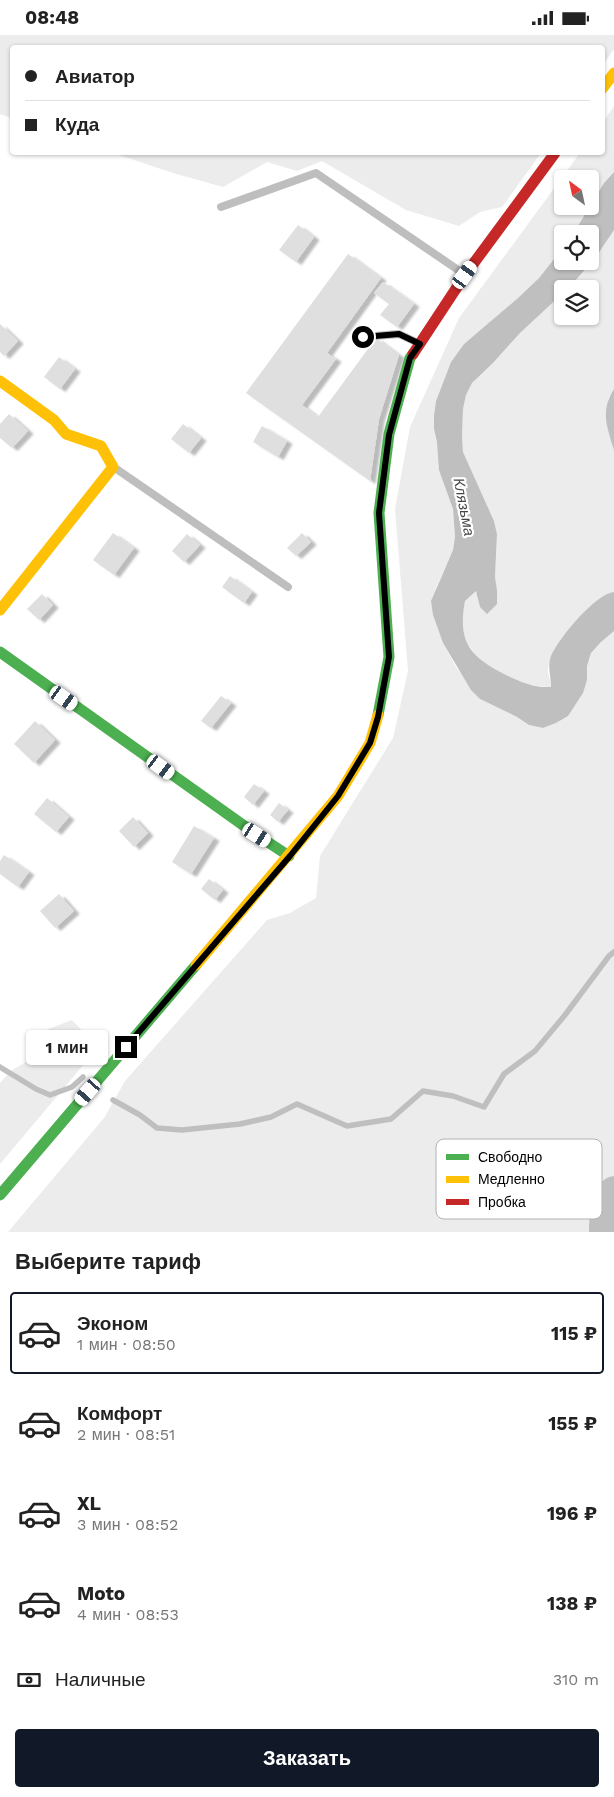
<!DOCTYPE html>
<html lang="ru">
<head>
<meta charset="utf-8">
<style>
  :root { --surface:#fff; --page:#f2f2f2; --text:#222; --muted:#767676; --line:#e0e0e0; --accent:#111827 }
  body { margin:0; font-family:"Work Sans",sans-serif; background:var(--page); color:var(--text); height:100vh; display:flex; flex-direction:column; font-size:19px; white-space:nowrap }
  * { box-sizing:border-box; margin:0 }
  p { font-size:16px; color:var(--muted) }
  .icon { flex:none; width:28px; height:28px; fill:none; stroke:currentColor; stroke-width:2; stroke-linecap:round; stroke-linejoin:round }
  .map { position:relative; height:1197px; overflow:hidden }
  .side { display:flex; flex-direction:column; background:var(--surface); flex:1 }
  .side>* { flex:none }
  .banner { position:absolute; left:10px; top:10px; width:595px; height:110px; border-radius:5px; box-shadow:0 1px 4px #0004; display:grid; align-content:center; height:110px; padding:0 15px; background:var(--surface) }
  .needle { width:32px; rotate:327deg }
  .buttons { position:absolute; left:554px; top:135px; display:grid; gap:10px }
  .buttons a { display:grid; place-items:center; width:45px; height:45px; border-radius:5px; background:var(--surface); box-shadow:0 1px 4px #0004; font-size:25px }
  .end { position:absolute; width:22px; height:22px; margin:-11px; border:6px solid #000; background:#fff; box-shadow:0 0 0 2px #fff }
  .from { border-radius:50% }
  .bubble { position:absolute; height:35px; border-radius:5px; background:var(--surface); box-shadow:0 1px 4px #0004; font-size:16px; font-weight:700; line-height:35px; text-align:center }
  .car { position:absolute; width:15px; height:30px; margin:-15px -8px; border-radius:6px; box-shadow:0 0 4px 1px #0007; background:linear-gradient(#fff 24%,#345 0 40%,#fff 0 76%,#345 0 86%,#fff 0) }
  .banner b { display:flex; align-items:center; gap:18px; height:48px; font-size:19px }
  .banner b+b { border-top:1px solid var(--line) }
  .banner i { width:12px; height:12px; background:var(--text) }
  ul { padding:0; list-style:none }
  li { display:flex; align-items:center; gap:15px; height:82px; margin:0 10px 8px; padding:0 5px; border:2px solid transparent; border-radius:5px }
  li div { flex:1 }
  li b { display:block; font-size:19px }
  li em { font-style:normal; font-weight:700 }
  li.selected { border-color:var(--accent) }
  li>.icon { width:45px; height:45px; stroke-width:1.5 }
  h2 { padding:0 15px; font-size:22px; line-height:60px }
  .pay { display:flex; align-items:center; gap:12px; height:55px; padding:0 15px; font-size:19px }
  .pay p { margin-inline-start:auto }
  .primary-button { display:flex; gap:10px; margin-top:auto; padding:10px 15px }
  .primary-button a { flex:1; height:58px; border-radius:5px; background:var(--accent); color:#fff; font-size:20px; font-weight:700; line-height:58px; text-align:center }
  .status { display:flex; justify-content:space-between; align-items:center; height:35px; padding:0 25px; background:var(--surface); direction:ltr }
  .status svg { height:14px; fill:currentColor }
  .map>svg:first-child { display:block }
  .green { fill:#ececec; fill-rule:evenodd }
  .water { fill:#bfbfbf }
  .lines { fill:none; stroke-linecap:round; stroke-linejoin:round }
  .stream { stroke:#bfbfbf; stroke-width:5.5 }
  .building { fill:#dfdfdf; filter:url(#shadow) }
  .lane { stroke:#bebebe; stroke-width:8 }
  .fast { stroke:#4caf50; stroke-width:11 }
  .slow { stroke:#ffc107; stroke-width:11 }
  .jam { stroke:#c62828; stroke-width:11 }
  .route { stroke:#000; stroke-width:6 }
  .labels { text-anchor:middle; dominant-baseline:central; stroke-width:4.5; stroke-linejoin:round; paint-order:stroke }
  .water-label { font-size:15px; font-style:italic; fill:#444; stroke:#fff }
  .key { fill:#fff; stroke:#b2b2b2; stroke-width:1 }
  .key-label { font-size:14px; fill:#000 }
</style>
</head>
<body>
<div class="status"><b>08:48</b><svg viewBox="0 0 49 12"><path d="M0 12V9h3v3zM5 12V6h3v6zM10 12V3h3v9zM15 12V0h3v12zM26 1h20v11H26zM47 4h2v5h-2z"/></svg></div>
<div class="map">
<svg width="614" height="1197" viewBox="0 0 614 1197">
  <defs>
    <filter id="shadow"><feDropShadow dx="5.5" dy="3" stdDeviation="1" flood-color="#0004"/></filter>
  </defs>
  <rect width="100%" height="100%" fill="#fff"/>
  <!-- green -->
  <g class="green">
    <path d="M0,0H614V14L603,30L602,12H12V83L0,79Z"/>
    <path d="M614,71V137L604,148L573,199H562V214L539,243L518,263L464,309L451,327L436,366L434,380V394L453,474L455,502L453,515L436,553L433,580L443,608L456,632L480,664L517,682L529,690L543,693L556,688L568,681L587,645V631L591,618L601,607L610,597L614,596V1141L609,1142L592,1164L589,1197H8L104,1083L125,1046L267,885L290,878L316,863L320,821L393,703L408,636L395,474L410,392L459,283L580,118H602L603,87ZM562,144H590V171H562Z"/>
    <path d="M113,118H541L502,172L480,177L459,191L406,175L322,126L297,136L267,127L223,152L173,138Z"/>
    <path d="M614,195V354L608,364L607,391L614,415V557C592,560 553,611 548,633C547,638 551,646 551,652C519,653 468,628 462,594C461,585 463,575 465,566L477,555L480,572L497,555L495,542L497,499L494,486L463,417L462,402L463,374L466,360L472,348L493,328L520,298L562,259V281H590V254H568L596,222Z"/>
    <path d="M72,985L91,1005L95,1016L0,1129V1048L11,1036L37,1020L46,995Z"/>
  </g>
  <!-- water -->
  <g class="water">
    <path d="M614,137V195L596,222L568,254H562V259L520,298L493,328L472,348L466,360L463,374L462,402L463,417L494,486L497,499L495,542L497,555V569L487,579L480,572L476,556L465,566C457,608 471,622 506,640C521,647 534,653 551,652C551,641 547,632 551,621C559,603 595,559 614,557V596L601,607L591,618L587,631V645L583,658L568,681L556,688L543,693L529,690L517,682L480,664L471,655L443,608L433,580L431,566L453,515L455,502L453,474L439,435L437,407L434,394V380L436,366L451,327L464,309L518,263L539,243L562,214V226H590V199H573L604,148Z"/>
    <path d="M614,354V415C607,392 600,376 614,354Z"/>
    <path d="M614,1141V1197H589C589,1180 591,1143 614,1141Z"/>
  </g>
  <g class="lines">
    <!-- stream -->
    <g class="stream">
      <path d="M0,1032L36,1054L50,1060L72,1052L83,1042"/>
      <path d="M113,1065L140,1080L157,1093L182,1095L240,1089L271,1082L297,1069L347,1091L391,1084L423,1056L453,1061L484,1072L504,1039L535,1016L565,980L609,921L614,917"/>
    </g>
  </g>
  <!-- building -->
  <g class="building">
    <path d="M298,190L314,202L296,227L279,215Z"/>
    <path d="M348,219L381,243L327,318L336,324L302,370L318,382L376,303L399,320L379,384L370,446L246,358Z"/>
    <path d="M383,247L414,269L397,292L380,280L389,269L374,258Z"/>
    <path d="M0,289L18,306L4,321L0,317Z"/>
    <path d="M59,322L75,334L60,354L44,342Z"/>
    <path d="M9,379L28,396L12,413L0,403V389Z"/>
    <path d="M183,389L201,403L189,418L171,404Z"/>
    <path d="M262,391L287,406L278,422L253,407Z"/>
    <path d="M113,498L134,513L114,540L93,525Z"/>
    <path d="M302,498L311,507L296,521L287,513Z"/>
    <path d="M187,499L200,510L184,527L172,516Z"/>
    <path d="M230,541L252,557L244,568L222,552Z"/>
    <path d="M42,559L53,570L39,585L27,574Z"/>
    <path d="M221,661L231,668L211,693L201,686Z"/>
    <path d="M35,686L55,705L34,728L14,709Z"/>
    <path d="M254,749L264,756L253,770L244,762Z"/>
    <path d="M47,763L69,782L56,797L34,779Z"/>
    <path d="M279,768L288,775L278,787L270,780Z"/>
    <path d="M133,782L148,798L134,812L119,796Z"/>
    <path d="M194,791L214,803L191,839L172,827Z"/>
    <path d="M4,820L29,837L18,852L0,839V826Z"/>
    <path d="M209,844L223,855L215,865L201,854Z"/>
    <path d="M59,859L74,876L55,893L40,876Z"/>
  </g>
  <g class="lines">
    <!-- lane -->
    <g class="lane">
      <path d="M221,172L316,138L464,239"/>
      <path d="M363,302L399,299L416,307"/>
      <path d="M115,433L288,552"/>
    </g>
    <!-- fast -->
    <g class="fast">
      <path d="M0,617L257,800L289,821"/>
      <path d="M378,680L389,622L379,478L389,399L410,323L413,319"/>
      <path d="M0,1160L196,930"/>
    </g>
    <!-- slow -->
    <g class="slow">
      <path d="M602,54L614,38"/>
      <path d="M0,346L54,385L66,399L101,411L113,432L0,575"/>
      <path d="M196,930L338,761L370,708L378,680"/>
    </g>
    <!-- jam -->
    <path class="jam" d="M413,319L465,240L555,118"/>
  </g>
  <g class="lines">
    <!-- route -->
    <path class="route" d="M126,1012L290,821L338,761L370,708L378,682L389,622L379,478L389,400L410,323L420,309L399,299L363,302"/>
  </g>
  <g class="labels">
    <!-- water labels -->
    <g class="water-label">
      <text transform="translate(464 472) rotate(79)">Клязьма</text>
    </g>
  </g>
  <!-- legend -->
  <rect x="436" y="1104" width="166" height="80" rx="8" class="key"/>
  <rect x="446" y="1119" width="23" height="6" fill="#4caf50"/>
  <rect x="446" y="1141" width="23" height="7" fill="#ffc107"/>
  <rect x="446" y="1164" width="23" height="6" fill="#c62828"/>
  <g class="key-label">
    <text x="478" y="1127">Свободно</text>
    <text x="478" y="1149">Медленно</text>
    <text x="478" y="1172">Пробка</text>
  </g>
</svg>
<div class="buttons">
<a><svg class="needle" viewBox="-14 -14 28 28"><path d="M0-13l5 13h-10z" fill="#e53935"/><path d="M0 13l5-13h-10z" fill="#767676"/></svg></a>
<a><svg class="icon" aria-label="locate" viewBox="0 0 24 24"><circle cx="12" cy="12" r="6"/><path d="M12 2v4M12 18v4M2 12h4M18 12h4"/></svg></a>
<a><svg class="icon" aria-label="layers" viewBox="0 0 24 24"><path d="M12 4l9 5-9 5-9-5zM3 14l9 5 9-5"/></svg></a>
</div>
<i class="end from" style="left:363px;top:302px"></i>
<i class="end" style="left:126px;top:1012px"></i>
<div class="bubble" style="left:26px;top:995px;width:82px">1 мин</div>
<i class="car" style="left:465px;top:240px;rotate:36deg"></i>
<i class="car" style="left:64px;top:663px;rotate:125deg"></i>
<i class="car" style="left:161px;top:732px;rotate:126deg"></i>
<i class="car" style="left:257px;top:800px;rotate:123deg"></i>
<i class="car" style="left:88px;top:1057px;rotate:221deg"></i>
<div class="banner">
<b><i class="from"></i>Авиатор</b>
<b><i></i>Куда</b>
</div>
</div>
<section class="side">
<h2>Выберите тариф</h2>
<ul>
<li class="selected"><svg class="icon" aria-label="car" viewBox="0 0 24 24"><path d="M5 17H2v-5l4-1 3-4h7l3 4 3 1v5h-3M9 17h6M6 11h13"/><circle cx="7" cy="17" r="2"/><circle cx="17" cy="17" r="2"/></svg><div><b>Эконом</b><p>1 мин · 08:50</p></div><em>115 ₽</em></li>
<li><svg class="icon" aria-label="car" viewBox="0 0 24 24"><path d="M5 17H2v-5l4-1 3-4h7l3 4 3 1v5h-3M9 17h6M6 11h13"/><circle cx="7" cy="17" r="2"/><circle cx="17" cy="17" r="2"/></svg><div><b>Комфорт</b><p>2 мин · 08:51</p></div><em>155 ₽</em></li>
<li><svg class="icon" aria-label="car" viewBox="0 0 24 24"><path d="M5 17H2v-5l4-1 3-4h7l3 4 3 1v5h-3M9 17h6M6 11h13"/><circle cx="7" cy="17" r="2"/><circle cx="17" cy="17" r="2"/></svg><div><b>XL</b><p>3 мин · 08:52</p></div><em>196 ₽</em></li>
<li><svg class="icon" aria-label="car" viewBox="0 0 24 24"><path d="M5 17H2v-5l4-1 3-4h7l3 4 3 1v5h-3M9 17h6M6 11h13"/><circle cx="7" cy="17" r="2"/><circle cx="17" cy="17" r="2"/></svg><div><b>Moto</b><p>4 мин · 08:53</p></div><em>138 ₽</em></li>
</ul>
<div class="pay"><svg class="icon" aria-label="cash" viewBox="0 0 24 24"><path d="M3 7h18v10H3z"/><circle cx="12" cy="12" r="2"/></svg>Наличные<p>310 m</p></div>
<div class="primary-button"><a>Заказать</a></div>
</section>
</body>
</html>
